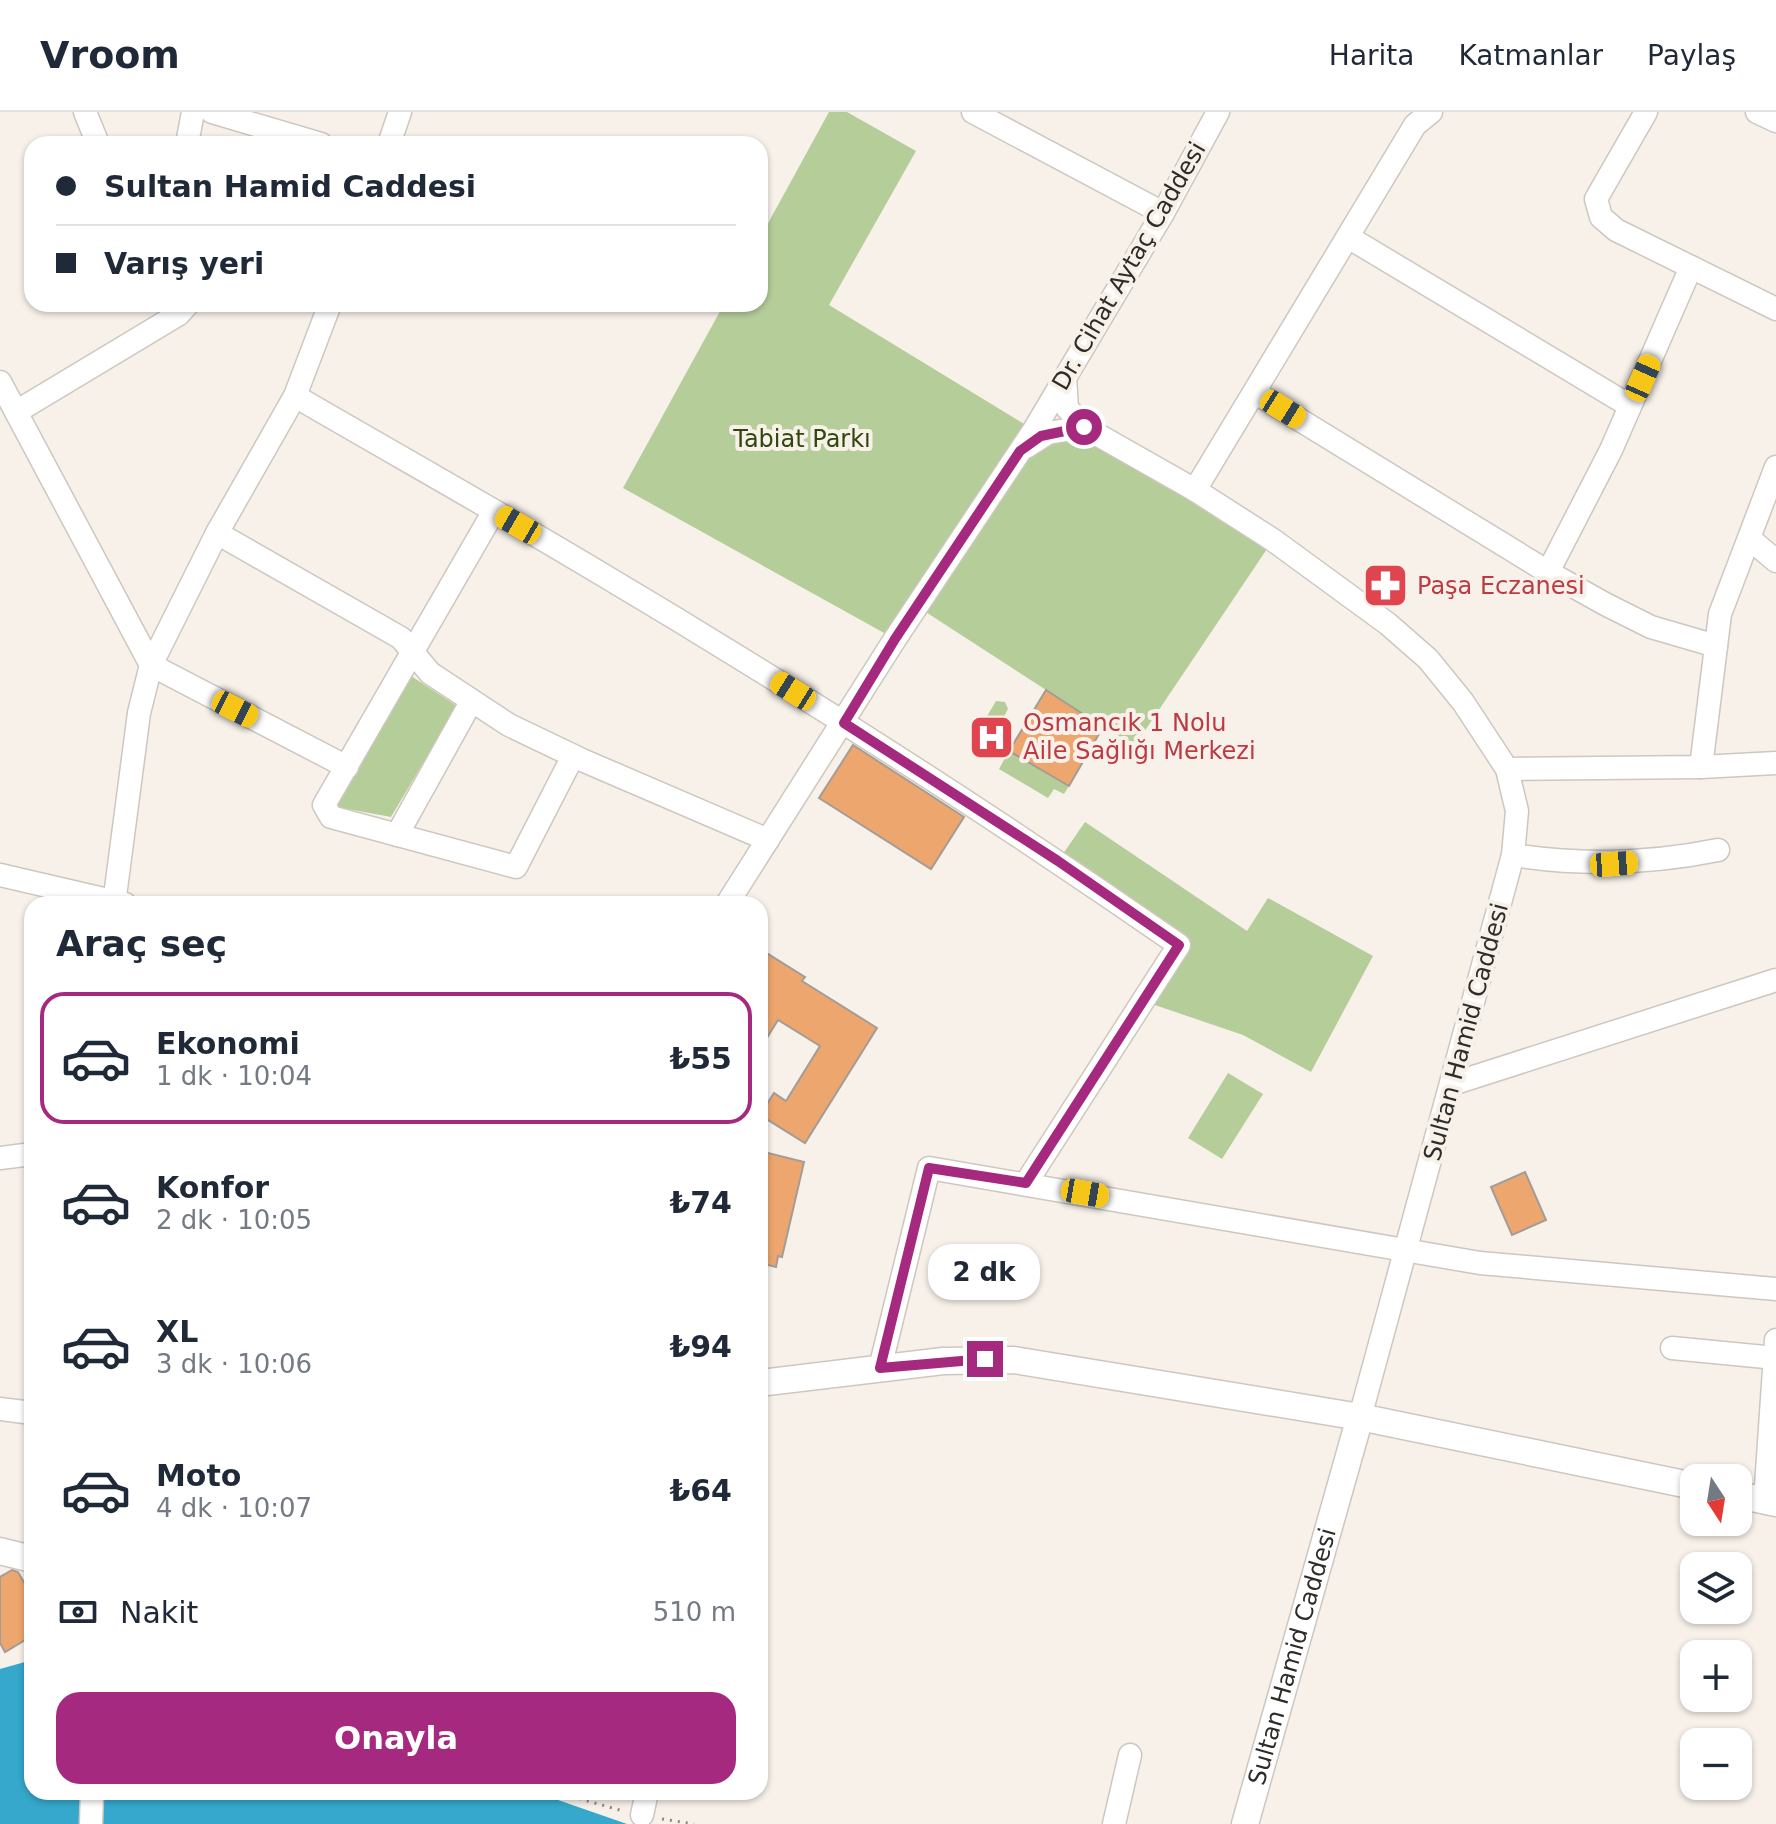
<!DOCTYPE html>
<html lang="tr">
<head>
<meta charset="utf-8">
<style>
  :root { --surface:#fff; --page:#f2f2f3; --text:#1f2937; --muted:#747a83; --line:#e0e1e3; --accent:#a5297e }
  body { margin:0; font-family:"DejaVu Sans",sans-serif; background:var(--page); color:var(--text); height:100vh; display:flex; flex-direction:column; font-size:30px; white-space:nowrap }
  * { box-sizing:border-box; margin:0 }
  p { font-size:26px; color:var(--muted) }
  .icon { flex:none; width:44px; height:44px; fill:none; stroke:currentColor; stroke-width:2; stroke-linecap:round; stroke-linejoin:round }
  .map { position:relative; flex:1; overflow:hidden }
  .details { position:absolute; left:24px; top:784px; width:744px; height:904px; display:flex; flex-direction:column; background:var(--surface); border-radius:24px; box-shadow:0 2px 6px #0004 }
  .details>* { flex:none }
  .hud { position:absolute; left:24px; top:24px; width:744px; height:176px; border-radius:24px; box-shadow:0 2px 6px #0004; display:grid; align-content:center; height:176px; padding:0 32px; background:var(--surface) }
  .needle { width:52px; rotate:168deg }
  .buttons { position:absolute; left:1680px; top:1352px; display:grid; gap:16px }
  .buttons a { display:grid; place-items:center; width:72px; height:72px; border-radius:16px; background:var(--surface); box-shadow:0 2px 6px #0004; font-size:40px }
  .end { position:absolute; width:36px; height:36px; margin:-18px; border:10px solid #a5297e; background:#fff; box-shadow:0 0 0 4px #fff }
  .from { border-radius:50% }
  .bubble { position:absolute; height:56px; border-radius:24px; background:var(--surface); box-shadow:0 2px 6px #0004; font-size:26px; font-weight:600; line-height:56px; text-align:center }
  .car { position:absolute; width:24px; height:48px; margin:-24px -12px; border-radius:10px; box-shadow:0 0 6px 2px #0007; background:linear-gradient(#f5c518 24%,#345 0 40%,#f5c518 0 76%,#345 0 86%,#f5c518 0) }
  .hud b { display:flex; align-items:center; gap:28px; height:76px; font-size:30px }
  .hud b+b { border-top:2px solid var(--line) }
  .hud i { width:20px; height:20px; background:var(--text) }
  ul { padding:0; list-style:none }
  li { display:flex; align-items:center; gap:24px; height:132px; margin:0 16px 12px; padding:0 16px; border:4px solid transparent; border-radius:24px }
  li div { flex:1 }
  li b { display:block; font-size:30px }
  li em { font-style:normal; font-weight:600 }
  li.selected { border-color:var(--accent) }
  li>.icon { width:72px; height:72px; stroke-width:1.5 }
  h2 { padding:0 32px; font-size:36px; line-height:96px }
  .pay { display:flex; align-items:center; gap:20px; height:88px; padding:0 32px; font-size:30px }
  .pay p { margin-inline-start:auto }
  .action { display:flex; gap:16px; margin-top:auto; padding:16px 32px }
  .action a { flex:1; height:92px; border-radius:24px; background:var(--accent); color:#fff; font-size:32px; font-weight:600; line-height:92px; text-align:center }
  header { display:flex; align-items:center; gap:48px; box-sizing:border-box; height:112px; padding:0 40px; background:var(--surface); border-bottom:2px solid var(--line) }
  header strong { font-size:38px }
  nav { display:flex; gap:44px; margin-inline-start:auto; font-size:28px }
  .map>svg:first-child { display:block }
  .green { fill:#b5cd99 }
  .water { fill:#35a8cb }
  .building { fill:#eda66d; stroke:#a39c97; stroke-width:2 }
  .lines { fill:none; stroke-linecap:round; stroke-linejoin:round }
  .minor-casing { stroke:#cdc7c0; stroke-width:25 }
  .major-casing { stroke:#cdc7c0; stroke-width:29 }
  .path { stroke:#8c8883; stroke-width:3; stroke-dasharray:2 6; stroke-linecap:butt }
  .minor { stroke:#fff; stroke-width:22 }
  .major { stroke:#fff; stroke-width:26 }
  .route { stroke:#a5297e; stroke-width:10 }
  .labels { text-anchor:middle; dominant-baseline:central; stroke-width:8; stroke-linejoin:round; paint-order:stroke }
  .street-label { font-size:24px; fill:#2e2c29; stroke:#f7f1ea }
  .park-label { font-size:24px; fill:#32470e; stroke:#f7f1ea }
  .health-label { font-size:24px; fill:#be3a42; stroke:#f7f1ea; text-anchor:start }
</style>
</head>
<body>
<header>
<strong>Vroom</strong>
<nav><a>Harita</a><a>Katmanlar</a><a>Paylaş</a></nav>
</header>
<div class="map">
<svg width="1776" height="1712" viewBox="0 0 1776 1712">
  <rect width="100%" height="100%" fill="#f7f1ea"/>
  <!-- green -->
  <g class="green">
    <path d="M829,0H847L916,39L829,193L1034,318L1084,315L1273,428L1134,635L918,495L895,527L623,376L724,192H760V126Z"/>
    <path d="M411,564L457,594L391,705L337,695L336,690Z"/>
    <path d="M996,589L1005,590L1008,597L997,617L988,620L983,611Z"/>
    <path d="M1009,639L1069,674L1064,682L1054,677L1048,686L999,657Z"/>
    <path d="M1085,710L1247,819L1268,786L1373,844L1311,960L1243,923L1143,889L1179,833L1058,749Z"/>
    <path d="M1228,961L1263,982L1222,1047L1188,1026Z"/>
  </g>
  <!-- water -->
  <path class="water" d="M32,1548V1680H535L627,1712H0V1557Z"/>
  <!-- building -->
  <g class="building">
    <path d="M1046,578L1103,615L1069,674L1009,639Z"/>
    <path d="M853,633L964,705L931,757L819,686Z"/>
    <path d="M760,837L805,865L802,869L877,916L805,1031L760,1003L774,981L786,989L820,934L778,908L760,937Z"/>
    <path d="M760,1039L804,1050L782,1145L778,1144L776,1155L760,1151Z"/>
    <path d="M1525,1060L1546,1108L1512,1123L1491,1075Z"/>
    <path d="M12,1458L18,1460L32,1484V1524L5,1540L0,1531V1465Z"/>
  </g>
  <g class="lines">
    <defs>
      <g id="minor">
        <path d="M85,0L98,32"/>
        <path d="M212,0L321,32"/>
        <path d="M973,0L1163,101"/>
        <path d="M1646,0L1596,87L1601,105L1616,118L1776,197"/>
        <path d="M1757,0L1776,9"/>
        <path d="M187,32L193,0"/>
        <path d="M389,32L400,0"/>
        <path d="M1348,125L1630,294"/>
        <path d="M1065,266L1067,296L1084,315L1195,378L1273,428L1388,512L1428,547L1463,590L1507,657L1517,699L1513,743L1360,1305"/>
        <path d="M0,270L151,553L347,655"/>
        <path d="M1256,281L1548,460L1605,492L1651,515L1716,534"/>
        <path d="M295,284C393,341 491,396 588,454C789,573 987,700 1179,833L1026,1071"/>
        <path d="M16,300L179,202L188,192"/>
        <path d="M1026,335L1048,321L1084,315"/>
        <path d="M1195,378L1409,23L1415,13L1431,0"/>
        <path d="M494,399L324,693L331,705L516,755L573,644"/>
        <path d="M217,421L401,526L430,561L509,613L582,648L768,728"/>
        <path d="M1750,427L1776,449"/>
        <path d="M1548,460L1611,338L1691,155"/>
        <path d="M1701,655L1720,502L1776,355"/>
        <path d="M1507,657L1701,655L1776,651"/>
        <path d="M397,723L471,590"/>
        <path d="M1513,743C1583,754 1649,752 1718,738"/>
        <path d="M0,763L125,792"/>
        <path d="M114,792L139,601L151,553L217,421L295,284L330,192"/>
        <path d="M727,792L895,527L1034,318L1163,101L1218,0"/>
        <path d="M1452,972L1776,868"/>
        <path d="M0,1046L32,1042"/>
        <path d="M1672,1236L1776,1246"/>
        <path d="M880,1256L929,1056L1480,1151L1776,1177"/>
        <path d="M0,1297L32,1301"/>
        <path d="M1765,1389L1776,1228"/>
        <path d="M642,1703L647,1680"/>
        <path d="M91,1712L92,1680"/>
        <path d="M1114,1712L1130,1643"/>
      </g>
      <g id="major">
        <path d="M760,1271L943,1249L1014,1248L1360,1305L1694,1374"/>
        <path d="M1738,1383L1776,1391"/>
        <path d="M0,1439L32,1447"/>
        <path id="s1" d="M1245,1712L1360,1305"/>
      </g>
    </defs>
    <!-- minor casing -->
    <use href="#minor" class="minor-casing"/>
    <!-- major casing -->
    <use href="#major" class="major-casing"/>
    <!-- path -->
    <g class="path">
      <path d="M556,1680L623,1699"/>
      <path d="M662,1707L694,1712"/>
    </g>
    <!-- minor -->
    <use href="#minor" class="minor"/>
    <!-- major -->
    <use href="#major" class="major"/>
  </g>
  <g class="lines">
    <!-- route -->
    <path class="route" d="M985,1247L880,1256L929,1056L1026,1071L1179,833L1058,749L844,611L895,527L1020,339L1041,324L1084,315"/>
  </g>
  <!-- icons -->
  <defs>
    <symbol id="pharmacy-square" viewBox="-11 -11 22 22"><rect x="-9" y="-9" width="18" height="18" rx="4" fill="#e0444e" stroke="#f7f1ea"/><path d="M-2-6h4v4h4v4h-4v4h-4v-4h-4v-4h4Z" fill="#fff"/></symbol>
    <symbol id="hospital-square" viewBox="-11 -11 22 22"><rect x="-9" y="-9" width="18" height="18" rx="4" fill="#e0444e" stroke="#f7f1ea"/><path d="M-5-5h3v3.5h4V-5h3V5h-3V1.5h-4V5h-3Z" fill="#fff"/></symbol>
  </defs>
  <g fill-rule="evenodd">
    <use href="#pharmacy-square" x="1360" y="448" width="51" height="51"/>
    <use href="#hospital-square" x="966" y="600" width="51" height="51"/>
  </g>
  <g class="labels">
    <!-- street labels -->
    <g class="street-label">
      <text transform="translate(1129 154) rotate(-60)">Dr. Cihat Aytaç Caddesi</text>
      <text transform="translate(1466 920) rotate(-75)">Sultan Hamid Caddesi</text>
      <text stroke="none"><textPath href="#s1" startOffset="174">Sultan Hamid Caddesi</textPath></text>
    </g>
    <!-- park labels -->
    <g class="park-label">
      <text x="802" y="327">Tabiat Parkı</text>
    </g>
    <!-- health labels -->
    <g class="health-label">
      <text x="1417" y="474">Paşa Eczanesi</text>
      <text x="1023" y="611">Osmancık 1 Nolu<tspan x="1023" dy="28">Aile Sağlığı Merkezi</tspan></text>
    </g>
  </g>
</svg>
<div class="buttons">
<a><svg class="needle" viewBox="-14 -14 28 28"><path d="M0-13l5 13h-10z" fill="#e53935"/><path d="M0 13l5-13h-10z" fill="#747a83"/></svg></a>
<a><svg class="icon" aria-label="layers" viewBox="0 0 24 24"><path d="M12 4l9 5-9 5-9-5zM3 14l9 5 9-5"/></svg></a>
<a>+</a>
<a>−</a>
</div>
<i class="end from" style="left:1084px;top:315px"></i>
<i class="end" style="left:985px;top:1247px"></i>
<div class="bubble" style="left:928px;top:1132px;width:112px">2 dk</div>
<i class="car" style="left:1643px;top:266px;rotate:24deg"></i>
<i class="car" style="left:1283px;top:297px;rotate:122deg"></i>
<i class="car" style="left:518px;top:413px;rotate:300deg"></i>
<i class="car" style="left:793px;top:579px;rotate:302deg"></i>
<i class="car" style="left:235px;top:597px;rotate:117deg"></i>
<i class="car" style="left:1614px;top:752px;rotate:86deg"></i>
<i class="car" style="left:1085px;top:1081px;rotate:100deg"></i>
<div class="hud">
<b><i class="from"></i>Sultan Hamid Caddesi</b>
<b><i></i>Varış yeri</b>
</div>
<section class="details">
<h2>Araç seç</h2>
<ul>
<li class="selected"><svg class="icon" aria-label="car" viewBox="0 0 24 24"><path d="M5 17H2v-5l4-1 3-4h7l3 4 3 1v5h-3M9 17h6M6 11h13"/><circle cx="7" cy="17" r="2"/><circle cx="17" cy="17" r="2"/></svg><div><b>Ekonomi</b><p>1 dk · 10:04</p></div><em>₺55</em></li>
<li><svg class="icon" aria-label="car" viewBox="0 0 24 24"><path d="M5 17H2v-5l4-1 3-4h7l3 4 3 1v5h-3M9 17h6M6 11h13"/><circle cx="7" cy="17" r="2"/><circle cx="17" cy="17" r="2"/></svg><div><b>Konfor</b><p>2 dk · 10:05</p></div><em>₺74</em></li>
<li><svg class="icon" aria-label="car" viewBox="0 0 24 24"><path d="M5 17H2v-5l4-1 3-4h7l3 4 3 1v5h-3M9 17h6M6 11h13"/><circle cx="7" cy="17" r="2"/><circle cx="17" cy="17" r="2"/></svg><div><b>XL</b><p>3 dk · 10:06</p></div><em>₺94</em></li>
<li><svg class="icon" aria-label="car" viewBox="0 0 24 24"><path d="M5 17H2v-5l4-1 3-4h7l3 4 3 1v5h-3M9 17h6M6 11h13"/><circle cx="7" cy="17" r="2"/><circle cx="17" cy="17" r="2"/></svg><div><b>Moto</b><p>4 dk · 10:07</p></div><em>₺64</em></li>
</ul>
<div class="pay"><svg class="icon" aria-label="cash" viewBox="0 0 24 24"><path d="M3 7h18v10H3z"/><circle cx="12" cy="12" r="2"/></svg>Nakit<p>510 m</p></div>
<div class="action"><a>Onayla</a></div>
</section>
</div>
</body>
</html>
